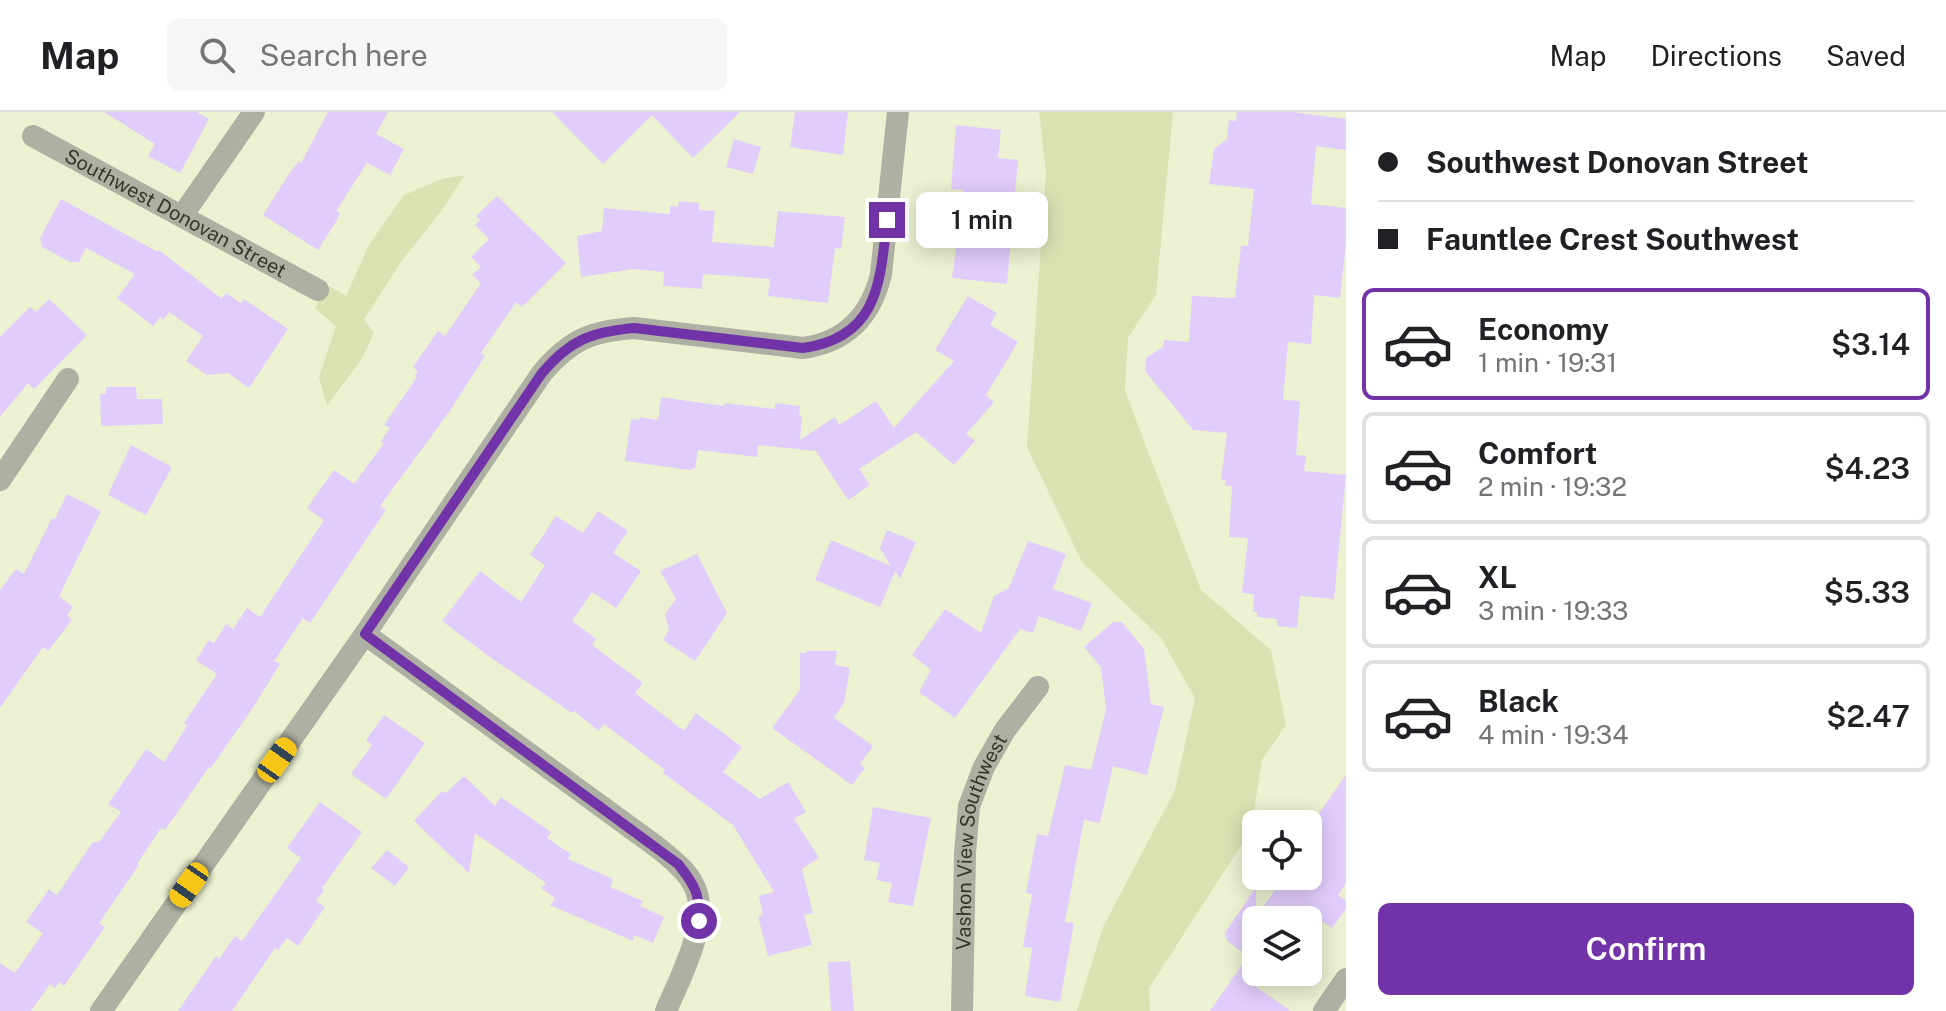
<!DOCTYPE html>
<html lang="en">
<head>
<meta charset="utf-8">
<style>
  :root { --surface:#fff; --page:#f6f6f6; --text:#202124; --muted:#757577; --line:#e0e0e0; --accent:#7233a8 }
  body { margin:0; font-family:"Public Sans",sans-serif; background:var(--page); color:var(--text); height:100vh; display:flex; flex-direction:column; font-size:30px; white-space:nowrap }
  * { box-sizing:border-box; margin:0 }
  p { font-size:26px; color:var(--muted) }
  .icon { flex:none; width:44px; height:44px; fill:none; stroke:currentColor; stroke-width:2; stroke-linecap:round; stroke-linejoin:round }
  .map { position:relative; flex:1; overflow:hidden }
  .sheet { display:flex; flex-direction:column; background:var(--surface); width:600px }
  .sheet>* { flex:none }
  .hud { display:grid; align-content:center; height:176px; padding:0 32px; background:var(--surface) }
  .buttons { position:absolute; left:1242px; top:698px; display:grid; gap:16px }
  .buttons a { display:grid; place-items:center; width:80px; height:80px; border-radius:12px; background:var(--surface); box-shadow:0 4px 20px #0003; font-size:40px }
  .end { position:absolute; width:36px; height:36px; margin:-18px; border:10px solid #7233a8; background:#fff; box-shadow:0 0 0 4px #fff }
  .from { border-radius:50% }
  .bubble { position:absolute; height:56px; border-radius:12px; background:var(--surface); box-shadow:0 4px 20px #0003; font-size:26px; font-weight:600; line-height:56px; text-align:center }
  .car { position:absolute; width:24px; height:48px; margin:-24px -12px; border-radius:10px; box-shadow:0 0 6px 2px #0007; background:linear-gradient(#f5c518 24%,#345 0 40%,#f5c518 0 76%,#345 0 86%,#f5c518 0) }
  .hud b { display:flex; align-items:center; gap:28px; height:76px; font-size:30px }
  .hud b+b { border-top:2px solid var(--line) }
  .hud i { width:20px; height:20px; background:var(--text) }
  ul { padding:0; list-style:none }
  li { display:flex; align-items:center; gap:24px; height:112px; margin:0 16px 12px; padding:0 16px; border:4px solid var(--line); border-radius:12px }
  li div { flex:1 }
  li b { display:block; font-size:30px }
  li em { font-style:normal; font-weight:600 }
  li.active { border-color:var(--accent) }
  li>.icon { width:72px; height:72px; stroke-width:1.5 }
  .button { display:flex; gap:16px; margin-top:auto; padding:16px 32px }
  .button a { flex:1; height:92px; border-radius:12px; background:var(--accent); color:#fff; font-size:32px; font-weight:600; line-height:92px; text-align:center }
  header { display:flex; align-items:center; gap:48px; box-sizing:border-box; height:112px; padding:0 40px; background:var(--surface); border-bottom:2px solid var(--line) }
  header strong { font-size:38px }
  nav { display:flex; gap:44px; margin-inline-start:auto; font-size:28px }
  .search { width:560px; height:72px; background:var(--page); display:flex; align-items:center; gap:20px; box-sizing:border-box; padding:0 28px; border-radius:12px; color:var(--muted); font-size:30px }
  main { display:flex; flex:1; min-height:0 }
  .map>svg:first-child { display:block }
  .green { fill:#dbe2b2 }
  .building { fill:#e1cdfc }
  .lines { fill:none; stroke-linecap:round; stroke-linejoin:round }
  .minor { stroke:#adb0a2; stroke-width:22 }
  .route { stroke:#7233a8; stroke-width:10 }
  .labels { text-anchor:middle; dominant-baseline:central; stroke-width:6; stroke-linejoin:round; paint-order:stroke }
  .street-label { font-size:20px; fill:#35372b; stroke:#ecf1d1 }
</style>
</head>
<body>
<header>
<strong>Map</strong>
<div class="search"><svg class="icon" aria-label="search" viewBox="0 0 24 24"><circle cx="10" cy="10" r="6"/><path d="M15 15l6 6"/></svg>Search here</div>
<nav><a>Map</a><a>Directions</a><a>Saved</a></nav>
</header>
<main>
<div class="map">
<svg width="1346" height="899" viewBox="0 0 1346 899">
  <rect width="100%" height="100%" fill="#ecf1d1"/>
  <!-- green -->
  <g class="green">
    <path d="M1039,0H1173L1156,183L1128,226L1125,279L1201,478L1271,538L1286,613L1262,648L1251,718L1149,876L1150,899H1077L1103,815L1175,678L1195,586L1161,526L1082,450L1027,335L1046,59Z"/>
    <path d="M465,63L442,98L400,151L364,208L374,221L361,248L327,294L319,265L336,214L315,196L327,173L346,184L370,131L404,83L442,67Z"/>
  </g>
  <!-- building -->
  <g class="building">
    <path d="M104,0H197L209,7L180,61L148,44L155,32Z"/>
    <path d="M328,0H388L376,22L404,37L390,63L367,51L336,99L340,101L337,108L318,138L263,103L290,60L299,49L301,51Z"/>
    <path d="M552,0H740L693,46L652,3L603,52Z"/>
    <path d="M795,0H848L843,43L790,35Z"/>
    <path d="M1237,0H1292L1346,7V38L1316,34L1311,92L1346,96V131L1340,186L1314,183L1311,232L1288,230L1283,288L1300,289L1296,343L1306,344L1304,359L1346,363L1334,487L1300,484L1297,516L1277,514V507L1257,505V500H1253L1254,482L1242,481L1248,426L1229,425L1232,374H1225L1226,368H1221L1227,321L1193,318L1145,259L1146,246L1163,235L1164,228L1189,230L1192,184L1235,186L1241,134H1248L1254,77L1209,72L1214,37L1227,27L1229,8L1236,9Z"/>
    <path d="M956,13L1001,18L998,46L1018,48L1007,172L952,166L964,78L951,77Z"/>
    <path d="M734,27L761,35L753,62L726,55Z"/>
    <path d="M497,84L566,151L522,195L516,190L481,241L485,244L449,300L380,394L386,398L310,511L303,506L274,549L280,552L254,594L211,656L209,655L165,718L161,716L137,752L139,753L99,811L105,815L64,874L59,870L55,876L50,872L31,899H0V851L15,861L43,821L26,810L49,777L57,783L93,730H99L121,700L108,692L146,637L164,650L187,614L184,611L217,562L196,548L209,528L214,531L226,512L233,517L247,496L260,505L324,408L307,396L334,358L354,372L384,331L381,329L390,316L384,313L417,265L415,264L418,259L413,255L438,219L445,224L481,171L472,163L481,155L471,145L489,127L475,113L480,108L476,104Z"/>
    <path d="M61,87L158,140L159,138L222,187L226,181L241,191L244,187L288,217L249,276L228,261L207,263L186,249L203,224L169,200L163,208L160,205L153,214L117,186L135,162L86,136L79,150H70L42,135L40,126Z"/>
    <path d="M679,89L699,91V98L715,99L712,130L774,135L778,99L845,105L841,137L835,136L828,191L768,184L770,167L703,162L702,177L663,174L664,160L633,157L581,165L577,124L602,119L604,96L670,102V94L678,95Z"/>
    <path d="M968,184L997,201L990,213L1018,230L986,283L994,290L966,322L975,329L954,353L916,320L859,357L870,373L848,388L816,339L758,333L757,345L698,338L695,356L689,358L625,349L631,307L639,308L640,305L658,308L661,285L724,294L725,291L775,297V291L800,294L799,304L802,305L800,328L835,305L839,313L876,289L894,316L954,249L935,238Z"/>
    <path d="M49,187L87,223L34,277L28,271L0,305V225L30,195L36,200Z"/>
    <path d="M106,275H136L137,287H162L163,312L101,314L100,282H106Z"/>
    <path d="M131,333L172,355L146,403L108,383Z"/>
    <path d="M67,382L101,399L59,484L73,495L67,503L72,508L48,539L43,535L0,596V478L16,457L24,462L52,406L55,407Z"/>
    <path d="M598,399L628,419L613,441L641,459L616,496L592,480L572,509L596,527L592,533L643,571L635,581L684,619L696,601L742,635L723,660L760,687L788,670L806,700L794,707L819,746L802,757L813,801L804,803L812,833L768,844L758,804L763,803L759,784L774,780L733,713L663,661L665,658L604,612L599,619L574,599L572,601L487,543L442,509L480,459L521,490L545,453L530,443L556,404L583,421Z"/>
    <path d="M887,418L916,430L900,467L895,459L880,495L815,468L831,428L891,454L880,436Z"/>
    <path d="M1028,429L1066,442L1053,477L1092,491L1081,519L1039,504L1033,521L1020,517L955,606L919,580L931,558L912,543L945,497L981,521L994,484L1009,476Z"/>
    <path d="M697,442L727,501L695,549L663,528L669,518L665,502L676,487L660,459Z"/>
    <path d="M1113,510H1122L1144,537L1151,592L1164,595L1147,663L1113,654L1100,711L1084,708L1065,810L1074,811L1060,890L1025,884L1032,836L1023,835L1032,782L1026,781L1037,722L1048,724L1065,653L1091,658L1106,598L1101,555L1084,535Z"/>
    <path d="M807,539H837L835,553L850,556L844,591L834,606L873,634L860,652L865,656L852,673L772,616L800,578V541H806Z"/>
    <path d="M384,603L425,631L386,687L351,662L372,633L366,628Z"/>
    <path d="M1346,663V771L1338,783L1346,789V797L1332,816L1320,808L1316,814L1308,808H1256V875L1291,899H1210L1248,844L1227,829L1225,821L1256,775V805L1285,764H1308V717Z"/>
    <path d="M464,664L495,694L501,685L551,720L547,726L571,742L568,747L613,767L610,775L643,789L640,794L664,805L653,831L634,823L633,829L550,793L555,786L541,776L546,771L475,721L469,761L414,709L442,679L446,681Z"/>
    <path d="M320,690L362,720L322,776L324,778L316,789L325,795L298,834L287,826L278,838L275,836L232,899H178L216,844L219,847L235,824L242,829L301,746L287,736Z"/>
    <path d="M873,695L931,706L913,794L888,790L892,771L876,768L880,751L864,748Z"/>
    <path d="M387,738L409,755L395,774L371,756Z"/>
    <path d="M850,849L854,899H831L828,850Z"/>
  </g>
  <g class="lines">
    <!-- minor -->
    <g class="minor">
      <path id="s1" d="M33,24L318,178"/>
      <path d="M182,104L254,0"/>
      <path d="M0,368L68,267"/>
      <path d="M365,522L657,735C669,745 684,756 692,770C714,805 680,865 666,899"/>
      <path d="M101,899L365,522L542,261C570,228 591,219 634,216L803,236C846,230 871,204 881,162L898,0"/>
      <path id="s2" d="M962,899L965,741L969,694L984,655L1005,618L1038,575"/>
      <path d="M1324,899L1346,867"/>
    </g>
  </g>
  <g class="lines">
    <!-- route -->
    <path class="route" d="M699,809C700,782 695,773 678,752L365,522L542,261C570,228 591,220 634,216L803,236C879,225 880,170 887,108"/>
  </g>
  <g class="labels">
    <!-- street labels -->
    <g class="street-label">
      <text stroke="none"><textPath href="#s1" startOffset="162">Southwest Donovan Street</textPath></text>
      <text stroke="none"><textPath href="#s2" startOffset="172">Vashon View Southwest</textPath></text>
    </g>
  </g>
</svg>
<div class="buttons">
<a><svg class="icon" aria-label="locate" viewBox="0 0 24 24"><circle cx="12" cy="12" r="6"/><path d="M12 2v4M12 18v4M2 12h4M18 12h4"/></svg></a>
<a><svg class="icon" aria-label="layers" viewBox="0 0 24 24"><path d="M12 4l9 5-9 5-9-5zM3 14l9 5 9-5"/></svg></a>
</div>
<i class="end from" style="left:699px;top:809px"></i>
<i class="end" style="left:887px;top:108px"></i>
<div class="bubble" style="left:916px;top:80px;width:132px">1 min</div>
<i class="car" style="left:277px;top:648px;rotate:35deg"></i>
<i class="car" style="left:189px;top:773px;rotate:215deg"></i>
</div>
<section class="sheet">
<div class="hud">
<b><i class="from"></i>Southwest Donovan Street</b>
<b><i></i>Fauntlee Crest Southwest</b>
</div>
<ul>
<li class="active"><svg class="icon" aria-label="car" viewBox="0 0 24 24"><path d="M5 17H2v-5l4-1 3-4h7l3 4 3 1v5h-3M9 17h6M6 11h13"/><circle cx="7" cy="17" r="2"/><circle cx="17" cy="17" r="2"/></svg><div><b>Economy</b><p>1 min · 19:31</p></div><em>$3.14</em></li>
<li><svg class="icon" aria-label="car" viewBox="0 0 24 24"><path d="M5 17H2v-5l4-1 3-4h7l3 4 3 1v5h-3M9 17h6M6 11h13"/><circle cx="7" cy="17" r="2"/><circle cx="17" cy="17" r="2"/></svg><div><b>Comfort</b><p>2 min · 19:32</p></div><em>$4.23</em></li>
<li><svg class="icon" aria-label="car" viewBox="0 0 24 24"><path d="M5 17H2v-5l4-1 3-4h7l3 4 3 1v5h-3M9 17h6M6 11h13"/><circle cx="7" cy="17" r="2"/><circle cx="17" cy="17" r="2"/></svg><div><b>XL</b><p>3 min · 19:33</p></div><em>$5.33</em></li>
<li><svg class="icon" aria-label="car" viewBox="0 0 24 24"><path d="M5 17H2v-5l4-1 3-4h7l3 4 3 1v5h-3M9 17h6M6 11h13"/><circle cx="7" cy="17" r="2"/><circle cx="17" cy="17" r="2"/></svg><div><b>Black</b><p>4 min · 19:34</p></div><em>$2.47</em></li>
</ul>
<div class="button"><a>Confirm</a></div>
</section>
</main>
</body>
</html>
